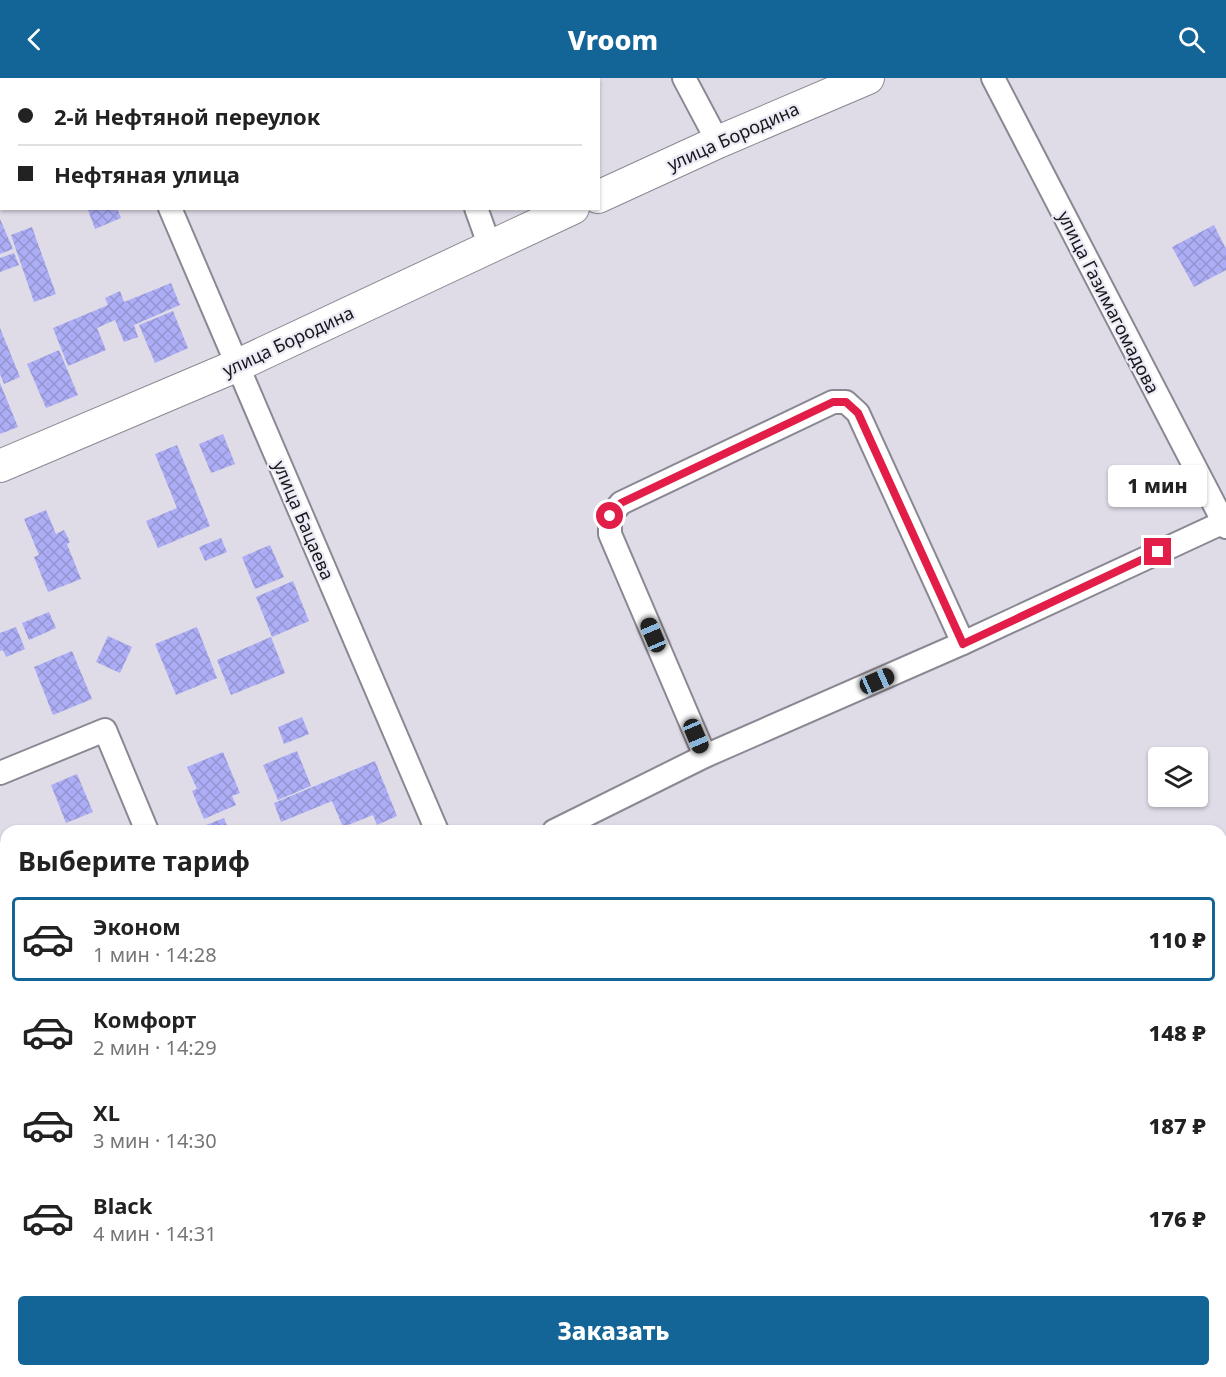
<!DOCTYPE html>
<html lang="ru">
<head>
<meta charset="utf-8">
<style>
  :root { --surface:#fff; --page:#f2f2f2; --text:#222; --muted:#767676; --line:#e0e0e0; --accent:#126596 }
  body { margin:0; font-family:"Noto Sans",sans-serif; background:var(--page); color:var(--text); height:100vh; display:flex; flex-direction:column; font-size:22px; white-space:nowrap }
  * { box-sizing:border-box; margin:0 }
  p { font-size:20px; color:var(--muted) }
  .icon { flex:none; width:33px; height:33px; fill:none; stroke:currentColor; stroke-width:2; stroke-linecap:round; stroke-linejoin:round }
  .map { position:relative; flex:1; overflow:hidden }
  .sheet { position:absolute; left:0px; top:747px; width:1227px; height:552px; display:flex; flex-direction:column; background:var(--surface); border-radius:18px 18px 0 0; box-shadow:0 2px 4px #0004 }
  .sheet>* { flex:none }
  .hud { position:absolute; left:0px; top:0px; width:600px; height:132px; box-shadow:0 2px 4px #0004; display:grid; align-content:center; height:132px; padding:0 18px; background:var(--surface) }
  .buttons { position:absolute; left:1148px; top:669px; display:grid; gap:12px }
  .buttons a { display:grid; place-items:center; width:60px; height:60px; border-radius:6px; background:var(--surface); box-shadow:0 2px 4px #0004; font-size:30px }
  .end { position:absolute; width:27px; height:27px; margin:-14px; border:8px solid #e11d48; background:#fff; box-shadow:0 0 0 3px #fff }
  .from { border-radius:50% }
  .bubble { position:absolute; height:42px; border-radius:6px; background:var(--surface); box-shadow:0 2px 4px #0004; font-size:20px; font-weight:800; line-height:42px; text-align:center }
  .car { position:absolute; width:18px; height:36px; margin:-18px -9px; border-radius:8px; box-shadow:0 0 4px 2px #0007; background:linear-gradient(#222 24%,#8ab4d8 0 40%,#222 0 76%,#8ab4d8 0 86%,#222 0) }
  .hud b { display:flex; align-items:center; gap:21px; height:57px; font-size:22px }
  .hud b+b { border-top:2px solid var(--line) }
  .hud i { width:15px; height:15px; background:var(--text) }
  ul { padding:0; list-style:none }
  li { display:flex; align-items:center; gap:18px; height:84px; margin:0 12px 9px; padding:0 6px; border:3px solid transparent; border-radius:6px }
  li div { flex:1 }
  li b { display:block; font-size:22px }
  li em { font-style:normal; font-weight:800 }
  li.active { border-color:var(--accent) }
  li>.icon { width:54px; height:54px; stroke-width:1.5 }
  h2 { padding:0 18px; font-size:27px; line-height:72px }
  .button { display:flex; gap:12px; margin-top:auto; padding:12px 18px }
  .button a { flex:1; height:69px; border-radius:6px; background:var(--accent); color:#fff; font-size:24px; font-weight:800; line-height:69px; text-align:center }
  header { display:flex; justify-content:space-between; align-items:center; height:78px; padding:0 18px; background:var(--accent); color:#fff; font-size:27px; font-weight:800 }
  .map>svg:first-child { display:block }
  .building { fill:url(#building-cross-hatch) }
  .lines { fill:none; stroke-linecap:round; stroke-linejoin:round }
  .street-casing { stroke:#8a8892; stroke-width:26 }
  .secondary-casing { stroke:#8a8892; stroke-width:34 }
  .street { stroke:#fff; stroke-width:22 }
  .secondary { stroke:#fff; stroke-width:32 }
  .route { stroke:#e11d48; stroke-width:8 }
  .labels { text-anchor:middle; dominant-baseline:central; stroke-width:4.5; stroke-linejoin:round; paint-order:stroke }
  .street-label { font-size:18px; fill:#18171b; stroke:#eceaf5 }
</style>
</head>
<body>
<header><svg class="icon" aria-label="back" viewBox="0 0 24 24"><path d="M15 5l-7 7 7 7"/></svg>Vroom<svg class="icon" aria-label="search" viewBox="0 0 24 24"><circle cx="10" cy="10" r="6"/><path d="M15 15l6 6"/></svg></header>
<div class="map">
<svg width="1226" height="1299" viewBox="0 0 1226 1299">
  <defs>
    <pattern id="building-cross-hatch" width="8" height="8" patternUnits="userSpaceOnUse" patternTransform="scale(1.5)"><rect width="8" height="8" fill="#acadf4"/><path d="M0 0l8 8M0 8l8-8" fill="none" stroke="#9394d1"/></pattern>
  </defs>
  <rect width="100%" height="100%" fill="#dfdce8"/>
  <!-- building -->
  <g class="building">
    <path d="M92,130H117L121,140L95,151L88,132Z"/>
    <path d="M0,141L13,171L0,176Z"/>
    <path d="M1214,147L1226,171V192L1194,209L1172,169Z"/>
    <path d="M32,149L56,216L34,224L11,157Z"/>
    <path d="M14,175L19,187L0,194V180Z"/>
    <path d="M171,205L180,227L134,247L138,259L124,264L115,242L97,250L106,272L68,288L53,250L108,227L105,220L120,213L124,224Z"/>
    <path d="M173,233L188,270L155,285L139,247Z"/>
    <path d="M0,250L20,299L4,306L0,296Z"/>
    <path d="M59,272L78,317L46,330L27,286Z"/>
    <path d="M0,305L18,349L0,356Z"/>
    <path d="M223,356L235,386L211,395L199,366Z"/>
    <path d="M177,367L210,448L158,470L146,443L177,430L155,376Z"/>
    <path d="M46,432L56,456L64,452L70,464L67,466L81,501L48,514L34,479L39,477L24,441Z"/>
    <path d="M221,460L227,474L205,483L199,469Z"/>
    <path d="M270,467L284,499L255,511L242,479Z"/>
    <path d="M293,503L309,543L272,559L256,519Z"/>
    <path d="M49,534L56,550L29,562L22,545Z"/>
    <path d="M16,549L25,571L6,579L3,572L0,573V555Z"/>
    <path d="M197,549L217,600L176,617L155,566Z"/>
    <path d="M108,558L132,569L120,595L96,584Z"/>
    <path d="M271,559L285,595L231,617L217,582Z"/>
    <path d="M72,573L92,621L53,637L34,589Z"/>
    <path d="M302,639L309,656L284,666L278,649Z"/>
    <path d="M297,673L311,708L278,722L263,687Z"/>
    <path d="M223,674L240,715L232,718L236,727L204,741L192,713L197,711L187,689Z"/>
    <path d="M375,683L397,738L377,747L373,737L343,749L332,723L281,744L274,725Z"/>
    <path d="M77,696L93,734L66,745L51,707Z"/>
    <path d="M224,740L229,753H191Z"/>
    <path d="M6,759V797L0,799V761Z"/>
    <path d="M0,839L6,853V898L0,884Z"/>
    <path d="M0,1203L4,1213L6,1212V1259L2,1261L0,1255Z"/>
    <path d="M58,1293H101L103,1299H60Z"/>
    <path d="M175,1293H196L198,1299H177Z"/>
    <path d="M215,1293H253L238,1299H217Z"/>
    <path d="M847,1293H885L888,1299H849Z"/>
  </g>
  <g class="lines">
    <defs>
      <g id="street">
        <path d="M116,0L117,2"/>
        <path d="M429,0L430,2"/>
        <path d="M684,0L718,64"/>
        <path d="M993,0L1226,449"/>
        <path d="M0,100L2,99"/>
        <path d="M170,130L437,753"/>
        <path d="M476,130L490,169"/>
        <path d="M705,678L610,456V438L621,425L833,324H846L858,335L963,565"/>
        <path d="M0,695L105,652L147,753"/>
        <path d="M554,753L705,678L963,565L1226,443"/>
        <path d="M0,992L6,990"/>
        <path d="M1221,1045L1224,1051"/>
        <path d="M0,1289L6,1287"/>
        <path d="M370,1293L373,1299"/>
        <path d="M663,1293L666,1299"/>
        <path d="M702,1299L715,1293"/>
      </g>
      <g id="secondary">
        <path d="M598,119L718,64L868,0"/>
        <path d="M0,388L238,287L573,130"/>
      </g>
    </defs>
    <!-- street casing -->
    <use href="#street" class="street-casing"/>
    <!-- secondary casing -->
    <use href="#secondary" class="secondary-casing"/>
    <!-- street -->
    <use href="#street" class="street"/>
    <!-- secondary -->
    <use href="#secondary" class="secondary"/>
  </g>
  <g class="lines">
    <!-- route -->
    <path class="route" d="M610,438L621,425L833,324H846L858,335L963,566L1158,474"/>
  </g>
  <g class="labels">
    <!-- street labels -->
    <g class="street-label">
      <text transform="translate(733 58) rotate(-24)">улица Бородина</text>
      <text transform="translate(1109 224) rotate(63)">улица Газимагомадова</text>
      <text transform="translate(288 263) rotate(-25)">улица Бородина</text>
      <text transform="translate(304 442) rotate(67)">улица Бацаева</text>
    </g>
  </g>
</svg>
<div class="buttons">
<a><svg class="icon" aria-label="layers" viewBox="0 0 24 24"><path d="M12 4l9 5-9 5-9-5zM3 14l9 5 9-5"/></svg></a>
</div>
<i class="end from" style="left:610px;top:438px"></i>
<i class="end" style="left:1158px;top:474px"></i>
<div class="bubble" style="left:1108px;top:387px;width:99px">1 мин</div>
<i class="car" style="left:653px;top:557px;rotate:337deg"></i>
<i class="car" style="left:877px;top:603px;rotate:66deg"></i>
<i class="car" style="left:696px;top:658px;rotate:157deg"></i>
<div class="hud">
<b><i class="from"></i>2-й Нефтяной переулок</b>
<b><i></i>Нефтяная улица</b>
</div>
<section class="sheet">
<h2>Выберите тариф</h2>
<ul>
<li class="active"><svg class="icon" aria-label="car" viewBox="0 0 24 24"><path d="M5 17H2v-5l4-1 3-4h7l3 4 3 1v5h-3M9 17h6M6 11h13"/><circle cx="7" cy="17" r="2"/><circle cx="17" cy="17" r="2"/></svg><div><b>Эконом</b><p>1 мин · 14:28</p></div><em>110 ₽</em></li>
<li><svg class="icon" aria-label="car" viewBox="0 0 24 24"><path d="M5 17H2v-5l4-1 3-4h7l3 4 3 1v5h-3M9 17h6M6 11h13"/><circle cx="7" cy="17" r="2"/><circle cx="17" cy="17" r="2"/></svg><div><b>Комфорт</b><p>2 мин · 14:29</p></div><em>148 ₽</em></li>
<li><svg class="icon" aria-label="car" viewBox="0 0 24 24"><path d="M5 17H2v-5l4-1 3-4h7l3 4 3 1v5h-3M9 17h6M6 11h13"/><circle cx="7" cy="17" r="2"/><circle cx="17" cy="17" r="2"/></svg><div><b>XL</b><p>3 мин · 14:30</p></div><em>187 ₽</em></li>
<li><svg class="icon" aria-label="car" viewBox="0 0 24 24"><path d="M5 17H2v-5l4-1 3-4h7l3 4 3 1v5h-3M9 17h6M6 11h13"/><circle cx="7" cy="17" r="2"/><circle cx="17" cy="17" r="2"/></svg><div><b>Black</b><p>4 мин · 14:31</p></div><em>176 ₽</em></li>
</ul>
<div class="button"><a>Заказать</a></div>
</section>
</div>
</body>
</html>
